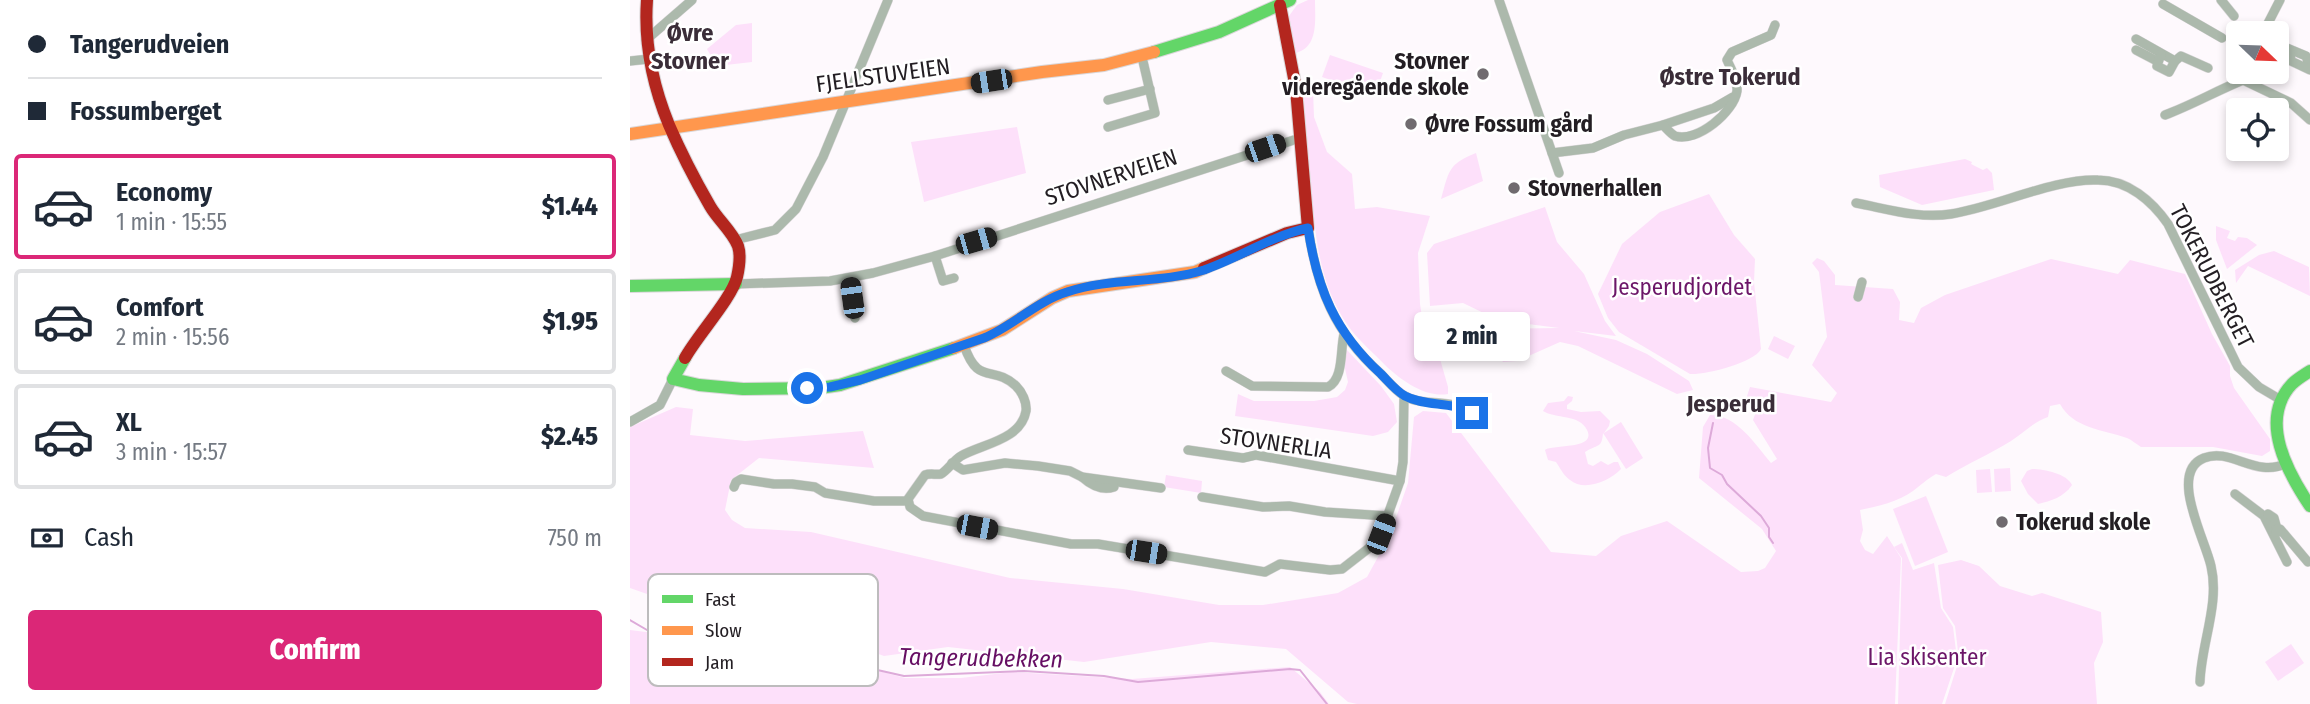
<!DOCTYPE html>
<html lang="en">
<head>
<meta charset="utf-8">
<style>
  :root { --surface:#fff; --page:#f6f6f7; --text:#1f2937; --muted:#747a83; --line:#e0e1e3; --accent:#db2777 }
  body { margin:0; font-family:"Fira Sans Condensed",sans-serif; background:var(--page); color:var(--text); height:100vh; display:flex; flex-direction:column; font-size:26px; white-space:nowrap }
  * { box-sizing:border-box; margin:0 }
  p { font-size:23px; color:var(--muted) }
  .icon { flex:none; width:38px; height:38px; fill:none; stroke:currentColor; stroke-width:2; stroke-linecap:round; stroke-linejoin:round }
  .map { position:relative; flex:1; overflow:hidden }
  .panel { display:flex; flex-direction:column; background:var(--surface); width:630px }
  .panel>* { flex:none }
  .guide { display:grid; align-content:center; height:154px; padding:0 28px; background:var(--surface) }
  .needle { width:46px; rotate:113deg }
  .controls { position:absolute; left:1596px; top:21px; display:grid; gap:14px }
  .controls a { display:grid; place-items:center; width:63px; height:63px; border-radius:7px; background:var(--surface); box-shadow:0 4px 10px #0003; font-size:35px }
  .end { position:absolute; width:32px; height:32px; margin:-16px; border:9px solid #1a73e8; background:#fff; box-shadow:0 0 0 4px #fff }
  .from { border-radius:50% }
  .bubble { position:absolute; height:49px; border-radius:7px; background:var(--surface); box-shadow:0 4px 10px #0003; font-size:23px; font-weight:800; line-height:49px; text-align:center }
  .car { position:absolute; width:21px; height:42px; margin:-21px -10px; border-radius:9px; box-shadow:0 0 5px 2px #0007; background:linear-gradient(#222 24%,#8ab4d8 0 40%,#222 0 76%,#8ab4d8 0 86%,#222 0) }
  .guide b { display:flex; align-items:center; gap:24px; height:66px; font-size:26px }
  .guide b+b { border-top:2px solid var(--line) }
  .guide i { width:18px; height:18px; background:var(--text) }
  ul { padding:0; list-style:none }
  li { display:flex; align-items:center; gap:21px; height:105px; margin:0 14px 10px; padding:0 14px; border:4px solid var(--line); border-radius:7px }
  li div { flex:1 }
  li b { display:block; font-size:26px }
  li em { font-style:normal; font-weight:800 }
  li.active { border-color:var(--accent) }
  li>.icon { width:63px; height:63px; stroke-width:1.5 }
  .pay { display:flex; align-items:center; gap:18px; height:77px; padding:0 28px; font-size:26px }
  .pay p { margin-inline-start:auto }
  .cta { display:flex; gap:14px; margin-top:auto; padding:14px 28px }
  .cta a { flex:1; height:80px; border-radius:7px; background:var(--accent); color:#fff; font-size:28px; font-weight:800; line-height:80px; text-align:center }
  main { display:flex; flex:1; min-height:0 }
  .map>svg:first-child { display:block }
  .green { fill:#fde0fa }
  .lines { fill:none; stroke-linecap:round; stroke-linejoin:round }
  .stream { stroke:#ddaad9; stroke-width:2 }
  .street-casing { stroke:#dad7d9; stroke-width:10 }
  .fast-casing { stroke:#dad7d9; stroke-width:14 }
  .slow-casing { stroke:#dad7d9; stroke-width:14 }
  .jam-casing { stroke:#dad7d9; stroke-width:14 }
  .street { stroke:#acb9ac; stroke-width:9 }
  .fast { stroke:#63d668; stroke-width:12 }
  .slow { stroke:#ff974d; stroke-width:12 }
  .jam { stroke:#b3261e; stroke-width:12 }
  .route { stroke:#1a73e8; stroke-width:9 }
  .poi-dot { fill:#706b6f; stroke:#fff; stroke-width:2.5 }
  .labels { text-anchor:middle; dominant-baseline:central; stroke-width:5; stroke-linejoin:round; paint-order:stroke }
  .poi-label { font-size:23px; font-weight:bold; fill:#231e23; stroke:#fff; text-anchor:start }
  .street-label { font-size:23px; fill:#231e23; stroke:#fff }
  .park-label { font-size:23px; fill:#6c1668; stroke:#fff }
  .neighbourhood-label { font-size:24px; font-weight:bold; fill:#3a2d38; stroke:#fff }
  .water-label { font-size:24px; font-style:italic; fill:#660e63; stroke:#fff }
  .key { fill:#fff; stroke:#bdbcbd; stroke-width:2 }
  .key-label { font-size:19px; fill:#231e23 }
</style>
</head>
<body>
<main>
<section class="panel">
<div class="guide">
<b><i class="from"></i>Tangerudveien</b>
<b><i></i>Fossumberget</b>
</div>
<ul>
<li class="active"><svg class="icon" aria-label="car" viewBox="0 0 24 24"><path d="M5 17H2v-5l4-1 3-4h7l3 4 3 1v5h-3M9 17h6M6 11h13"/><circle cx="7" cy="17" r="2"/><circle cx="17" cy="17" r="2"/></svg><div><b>Economy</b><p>1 min · 15:55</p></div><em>$1.44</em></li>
<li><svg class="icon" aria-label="car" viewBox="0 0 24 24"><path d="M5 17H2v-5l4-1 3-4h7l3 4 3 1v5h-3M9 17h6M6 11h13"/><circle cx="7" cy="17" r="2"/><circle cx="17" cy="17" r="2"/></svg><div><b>Comfort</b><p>2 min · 15:56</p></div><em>$1.95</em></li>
<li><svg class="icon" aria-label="car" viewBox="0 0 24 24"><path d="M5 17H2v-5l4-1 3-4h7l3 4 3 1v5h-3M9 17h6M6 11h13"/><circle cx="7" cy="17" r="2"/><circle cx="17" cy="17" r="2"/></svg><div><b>XL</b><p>3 min · 15:57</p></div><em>$2.45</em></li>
</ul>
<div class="pay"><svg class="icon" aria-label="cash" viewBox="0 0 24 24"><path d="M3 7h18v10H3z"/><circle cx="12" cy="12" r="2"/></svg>Cash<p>750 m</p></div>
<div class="cta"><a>Confirm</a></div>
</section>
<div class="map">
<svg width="1680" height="704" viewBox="0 0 1680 704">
  <rect width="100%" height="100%" fill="#fef9fd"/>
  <!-- green -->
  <g class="green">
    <path d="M678,0H685C685,19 689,47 666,53L659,16L667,5Z"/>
    <path d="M122,23V62L87,66L77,49L106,25Z"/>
    <path d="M700,55L753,73L745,95L692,77Z"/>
    <path d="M673,86L683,90L684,117L697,152L722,174L725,209L747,207L800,216L788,253L790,304L793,323L803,344L802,353L804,359H810L818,387V394C795,398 771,380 756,366C744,353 729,341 719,327C688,284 685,233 681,183C678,151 675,118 673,86Z"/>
    <path d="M387,127L396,173L294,202L281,142Z"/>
    <path d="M846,153L853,181L811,199C819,171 818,164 846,153Z"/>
    <path d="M1335,159L1342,162L1341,164L1353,170L1357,168L1362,173L1364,190L1292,205L1250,187L1249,175Z"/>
    <path d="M1079,194L1104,235L1125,259L1124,282L1131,349C1124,363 1075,375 1060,374L989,332L978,318L968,294L992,244L1030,212Z"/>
    <path d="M915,207L927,242L954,274L975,321L986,336L944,331L986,340L1017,354L1059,381L1063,390L1047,394L948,346L930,342L887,361L873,362L854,329L929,328L868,320L833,303L800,306L797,253L804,244Z"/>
    <path d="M1586,226L1600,231L1597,238L1605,241L1608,237L1617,238L1627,245L1597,269L1586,240Z"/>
    <path d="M1644,251L1679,267L1680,296L1618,266L1606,283L1605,270L1629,255Z"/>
    <path d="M1187,258L1194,261L1205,275V285L1263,289L1270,302L1269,320L1284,323L1291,308L1315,295L1421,259L1488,274L1500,260L1555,274L1582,334L1600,366V376L1604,388L1640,439V451L1632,456L1583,447H1511C1506,444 1502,440 1497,438C1472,429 1444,429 1430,404L1420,406L1418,417C1403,422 1394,433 1381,441C1360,454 1337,464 1316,477L1306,474C1297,479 1291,485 1283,491C1268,502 1248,506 1230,510L1233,530L1230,541L1235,550L1243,554L1257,536L1271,558L1265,704H727L718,702L656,649L581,642L454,662L318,647L254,656L159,622L54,607L0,588V427L46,407L63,409L60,435L115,441L233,431L244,468L129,458L101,480L95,510L102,520L115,528L181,532L380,578L493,589L589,605H633L708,593L737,577L760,535L778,483L784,417L793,411L816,413L921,552L966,556L991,536L1037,521L1111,572L1128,571L1135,568L1146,551L1132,529L1069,478L1073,427L1080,415C1107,415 1125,444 1141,463L1147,459L1123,420L1126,412L1117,396L1120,387L1201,402L1207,393L1182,365L1197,337L1189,272L1182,263Z"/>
    <path d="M1144,336L1165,346L1158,359L1138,349Z"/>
    <path d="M714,349L717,350L751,386L764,404L767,422L758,432L743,436L605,416L608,394L624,401H684L707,397L715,390L718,382L714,364Z"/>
    <path d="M938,396L943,397L942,401L937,405V409L951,412L970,411L980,421L979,426L974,433L991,422L1013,458L996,469L973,433C972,449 967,444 955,452L958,464L963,466L971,461L978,465L984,462H988L991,469C980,481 954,492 940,480C934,476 930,468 926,462L918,460L915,450C923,444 967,450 957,430C950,414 925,419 913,411L918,403L934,401Z"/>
    <path d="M1380,468L1381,491L1365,492L1364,469Z"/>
    <path d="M1360,469L1362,492L1347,493L1346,470Z"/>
    <path d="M1402,469C1415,469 1437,474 1442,485C1434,497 1421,501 1408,504L1398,494L1391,481L1397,471Z"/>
    <path d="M536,475L572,481L571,493L534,487Z"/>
    <path d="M1296,496L1318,552L1285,566L1263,509Z"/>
    <path d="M1272,543L1283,570L1304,563L1311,608L1323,627L1327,659L1312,704H1268L1272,558L1264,547Z"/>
    <path d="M1331,560L1349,566L1370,586L1402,596L1412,593L1471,612L1473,642L1464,663L1467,704H1315L1329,660L1325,626L1313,608L1308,565Z"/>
    <path d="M102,628L130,638L152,652L189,663L212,661L275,678H331L382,672L502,679L660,667L690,692L699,704H0V630L16,632Z"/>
    <path d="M1661,644L1674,663L1648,681L1635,662Z"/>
  </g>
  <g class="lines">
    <!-- stream -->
    <g class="stream">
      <path d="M1083,423L1078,448L1080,468L1092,475L1097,484L1131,516L1139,528V537L1143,543"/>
      <path d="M0,620L17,630L99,626L130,636L151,654L188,664L212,662L274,676L394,671L474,676L508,682L660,669L670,670L697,704"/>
    </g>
    <defs>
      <g id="street">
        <path d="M869,0L929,173"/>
        <path d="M1591,0L1604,16"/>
        <path d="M1533,4L1592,38"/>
        <path d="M1633,33L1650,0"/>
        <path d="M1506,39L1545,61L1551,56L1578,68"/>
        <path d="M16,40L62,0"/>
        <path d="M1647,44L1676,56L1678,62L1675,67"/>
        <path d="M1506,50L1527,61"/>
        <path d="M1660,51L1661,61L1680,70"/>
        <path d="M1531,54L1527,66L1539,72L1545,61"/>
        <path d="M0,61L19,59"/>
        <path d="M1608,63L1604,66L1613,80"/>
        <path d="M478,100L520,89"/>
        <path d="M1535,115C1562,105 1586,91 1613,80L1661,103L1680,120"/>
        <path d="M1033,125L1084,108L1103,97"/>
        <path d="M478,127L525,113L512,57"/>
        <path d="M922,153L963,148L994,135L1033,125C1037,129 1041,134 1045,136C1067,143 1104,112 1107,91C1108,81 1101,69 1097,60L1102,52L1141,35L1145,25"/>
        <path d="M1226,203C1258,209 1289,219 1321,214C1366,207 1425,178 1468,180C1498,180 1522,201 1538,224L1608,367L1629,387L1651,400"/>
        <path d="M678,228C687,288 704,332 750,373C757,380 765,390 773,395C790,406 813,400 831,407C839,410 846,416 853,421"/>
        <path d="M105,240L145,230L166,209L193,157L258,0"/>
        <path d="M305,256L313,281L324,278"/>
        <path d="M220,278L225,318"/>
        <path d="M106,284L200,281L243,273L305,256L670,138"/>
        <path d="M1228,297L1232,282"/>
        <path d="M334,345C348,387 363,364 386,386C392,392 397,402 396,411C391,440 352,444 331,456C324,460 317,471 311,474C306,475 300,473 295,475L278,499L280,507L293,516L441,544H468L635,572L650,564L700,570L712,569L739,548L751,534L770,481L773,462L774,396"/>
        <path d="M596,371L622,386L698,387C714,379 710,350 714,334"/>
        <path d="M0,422L30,405L43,379"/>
        <path d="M558,450L613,458L626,455L770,481"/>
        <path d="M322,463L333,470L375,463L408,466L440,471L452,477L531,488"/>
        <path d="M452,477C462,486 472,491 484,487"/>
        <path d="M104,487L106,482L111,479L144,484H162L185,487L195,493L244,501H277"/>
        <path d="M1605,494L1634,516L1657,562"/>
        <path d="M572,497L633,507L659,506L695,512L758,516"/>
        <path d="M1638,514L1644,518L1647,529"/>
        <path d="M1645,536L1647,529H1650L1678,562"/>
        <path d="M1570,682C1571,644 1590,604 1581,566C1575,539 1538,472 1574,458C1601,447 1626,479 1657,463"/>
      </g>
      <g id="fast">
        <path d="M524,52L589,32L660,0"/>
        <path d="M0,286L106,284"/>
        <path d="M55,358L43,379L69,385L113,389L190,388L210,385L324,348"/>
        <path d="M1680,371C1674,375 1667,379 1662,384C1628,420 1658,473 1680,506"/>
      </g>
      <g id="slow">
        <path d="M0,134L412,72L474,65L524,52"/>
        <path d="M324,348L372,330L422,298L438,291L565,272L574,268"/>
      </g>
      <g id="jam">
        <path d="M17,0C14,42 23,86 39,125C51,153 65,180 80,206C88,220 102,231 108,246C111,255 109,268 107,277C102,298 67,336 55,358"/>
        <path d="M574,268L657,233L678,228L666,89L650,5"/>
      </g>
    </defs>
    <!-- street casing -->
    <use href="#street" class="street-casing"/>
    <!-- fast casing -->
    <use href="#fast" class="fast-casing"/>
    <!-- slow casing -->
    <use href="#slow" class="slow-casing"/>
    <!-- jam casing -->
    <use href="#jam" class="jam-casing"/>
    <!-- street -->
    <use href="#street" class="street"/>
    <!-- fast -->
    <use href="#fast" class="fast"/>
    <!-- slow -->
    <use href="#slow" class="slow"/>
    <!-- jam -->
    <use href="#jam" class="jam"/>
  </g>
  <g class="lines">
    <!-- route -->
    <path class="route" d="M177,388L200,387L230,380L354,338C383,326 407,301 437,292C481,277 530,284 574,270C609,258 641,236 678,228C687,289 705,332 751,374C758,381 766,391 775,396C796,407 821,401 842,413"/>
  </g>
  <!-- markers -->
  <g class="poi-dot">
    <circle cx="853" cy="74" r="7"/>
    <circle cx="781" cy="124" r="7"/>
    <circle cx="884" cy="188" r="7"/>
    <circle cx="1372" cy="522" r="7"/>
  </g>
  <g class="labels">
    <!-- poi labels -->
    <g class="poi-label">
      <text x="839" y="61" text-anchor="end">Stovner<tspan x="839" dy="26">videregående skole</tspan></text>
      <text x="795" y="124">Øvre Fossum gård</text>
      <text x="898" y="188">Stovnerhallen</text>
      <text x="1386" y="522">Tokerud skole</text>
    </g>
    <!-- street labels -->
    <g class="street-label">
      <text transform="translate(253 75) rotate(-8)">FJELLSTUVEIEN</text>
      <text transform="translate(481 177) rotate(-18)">STOVNERVEIEN</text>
      <text transform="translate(1582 276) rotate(63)">TOKERUDBERGET</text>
      <text transform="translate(646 443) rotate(8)">STOVNERLIA</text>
    </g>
    <!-- park labels -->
    <g class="park-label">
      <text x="1052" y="287">Jesperudjordet</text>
      <text x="1297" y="657">Lia skisenter</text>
    </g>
    <!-- neighbourhood labels -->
    <g class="neighbourhood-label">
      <text x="60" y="33">Øvre<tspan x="60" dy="28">Stovner</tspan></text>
      <text x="1100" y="77">Østre Tokerud</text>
      <text x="1101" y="404">Jesperud</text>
    </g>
    <!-- water labels -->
    <g class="water-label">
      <text transform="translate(351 658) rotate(1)">Tangerudbekken</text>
    </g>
  </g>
  <!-- legend -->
  <rect x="18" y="574" width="230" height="112" rx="10" class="key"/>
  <rect x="32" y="595" width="31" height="8" fill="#63d668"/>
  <rect x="32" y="626" width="31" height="9" fill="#ff974d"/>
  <rect x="32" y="658" width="31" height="8" fill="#b3261e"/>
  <g class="key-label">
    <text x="75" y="606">Fast</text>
    <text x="75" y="637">Slow</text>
    <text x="75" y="669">Jam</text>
  </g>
</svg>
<div class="controls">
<a><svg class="needle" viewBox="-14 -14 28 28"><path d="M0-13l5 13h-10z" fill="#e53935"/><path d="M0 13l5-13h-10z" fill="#747a83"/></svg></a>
<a><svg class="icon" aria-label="locate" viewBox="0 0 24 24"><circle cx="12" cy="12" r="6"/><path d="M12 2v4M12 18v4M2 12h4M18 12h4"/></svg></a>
</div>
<i class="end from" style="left:177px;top:388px"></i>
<i class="end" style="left:842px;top:413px"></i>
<div class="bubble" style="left:784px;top:312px;width:116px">2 min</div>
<i class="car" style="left:361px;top:81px;rotate:261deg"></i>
<i class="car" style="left:635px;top:148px;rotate:71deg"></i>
<i class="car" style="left:346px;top:241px;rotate:74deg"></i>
<i class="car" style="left:222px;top:298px;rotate:352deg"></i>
<i class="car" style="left:347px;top:527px;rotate:101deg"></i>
<i class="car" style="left:751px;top:534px;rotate:21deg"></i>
<i class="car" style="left:516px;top:552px;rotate:99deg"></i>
</div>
</main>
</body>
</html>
